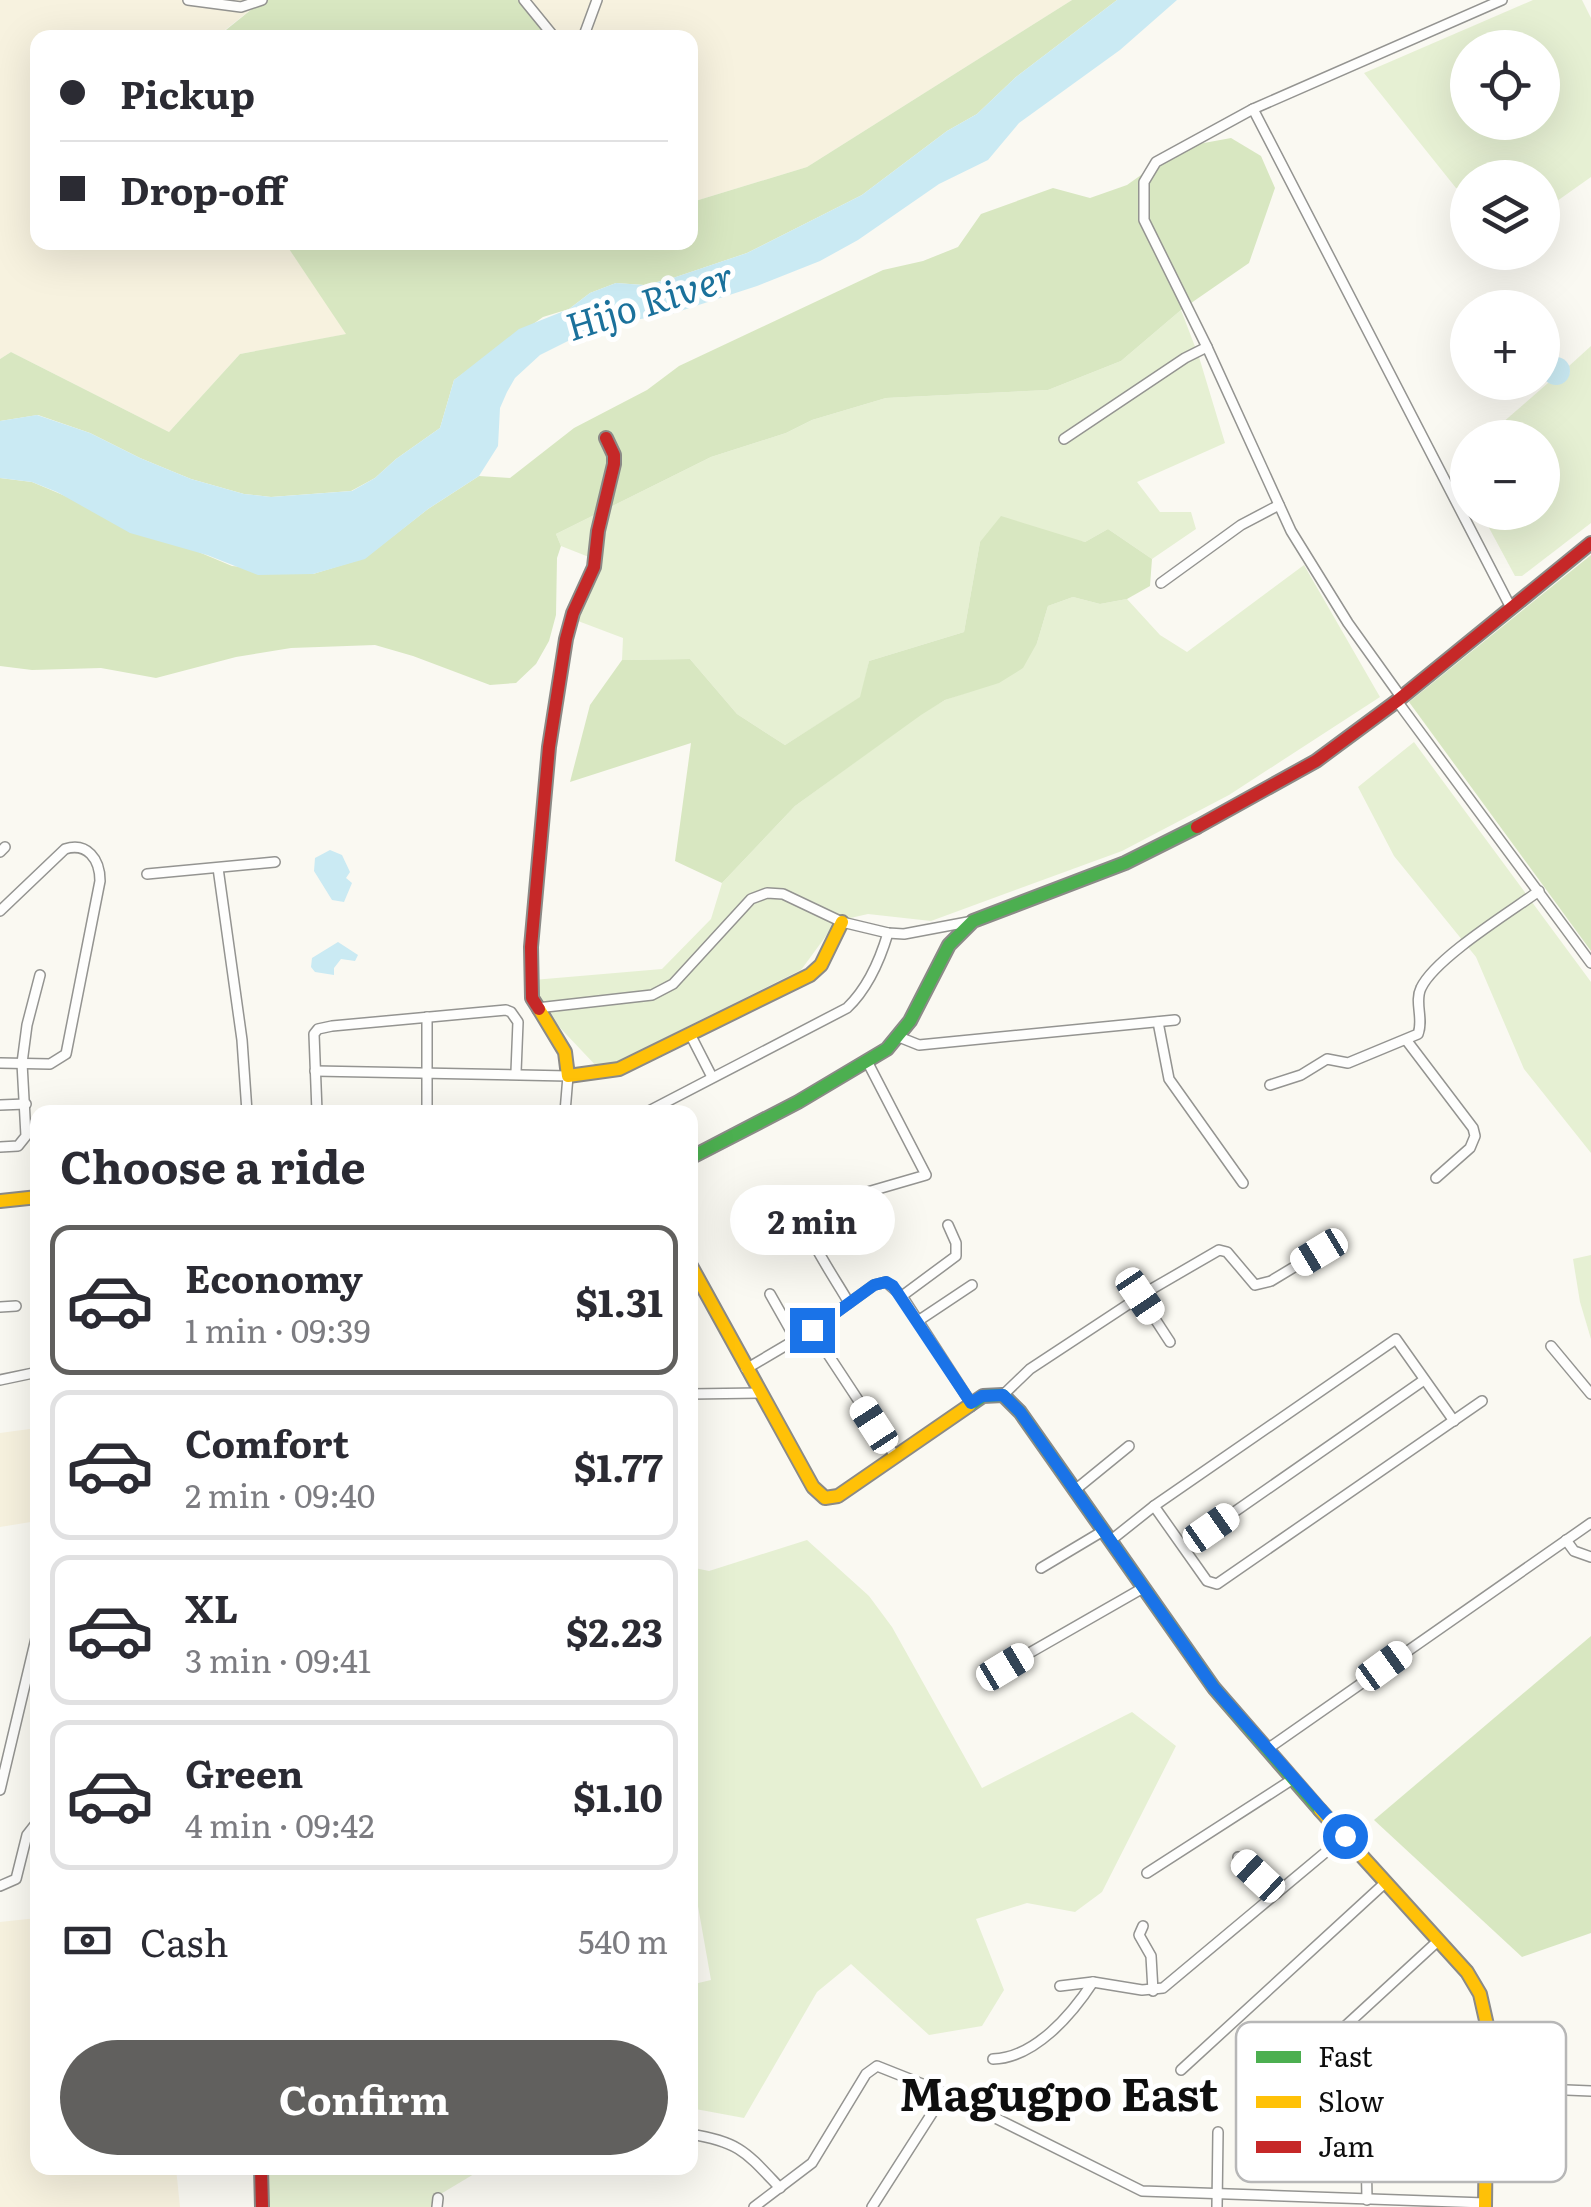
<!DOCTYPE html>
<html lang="en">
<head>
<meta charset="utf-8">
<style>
  :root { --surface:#fff; --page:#f7f7f7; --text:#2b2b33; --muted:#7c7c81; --line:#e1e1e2; --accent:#61605e }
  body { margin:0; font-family:Literata,serif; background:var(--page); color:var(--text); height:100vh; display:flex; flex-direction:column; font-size:38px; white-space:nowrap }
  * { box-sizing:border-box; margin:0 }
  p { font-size:32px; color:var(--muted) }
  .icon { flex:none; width:55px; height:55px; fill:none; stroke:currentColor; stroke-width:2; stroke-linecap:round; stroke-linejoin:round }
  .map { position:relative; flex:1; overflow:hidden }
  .sheet { position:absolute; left:30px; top:1105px; width:668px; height:1070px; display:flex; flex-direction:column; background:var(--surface); border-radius:20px; box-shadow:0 10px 40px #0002 }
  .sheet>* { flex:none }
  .guide { position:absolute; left:30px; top:30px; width:668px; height:220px; border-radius:20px; box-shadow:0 10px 40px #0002; display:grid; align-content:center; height:220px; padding:0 30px; background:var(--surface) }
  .controls { position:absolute; left:1450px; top:30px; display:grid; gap:20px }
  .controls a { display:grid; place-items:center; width:110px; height:110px; border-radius:50%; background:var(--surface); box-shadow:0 10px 40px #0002; font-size:50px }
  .end { position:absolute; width:45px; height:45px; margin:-22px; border:12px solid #1a73e8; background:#fff; box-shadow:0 0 0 5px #fff }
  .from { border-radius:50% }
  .bubble { position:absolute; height:70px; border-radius:35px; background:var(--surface); box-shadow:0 10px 40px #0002; font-size:32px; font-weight:700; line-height:70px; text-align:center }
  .car { position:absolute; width:30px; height:60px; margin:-30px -15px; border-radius:12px; box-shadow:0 0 8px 2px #0007; background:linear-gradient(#fff 24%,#345 0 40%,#fff 0 76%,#345 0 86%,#fff 0) }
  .guide b { display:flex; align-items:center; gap:35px; height:95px; font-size:38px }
  .guide b+b { border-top:2px solid var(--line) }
  .guide i { width:25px; height:25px; background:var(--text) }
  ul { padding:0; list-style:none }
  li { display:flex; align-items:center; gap:30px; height:150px; margin:0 20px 15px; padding:0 10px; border:5px solid var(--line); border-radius:20px }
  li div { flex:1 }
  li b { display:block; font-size:38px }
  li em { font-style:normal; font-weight:700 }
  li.selected { border-color:var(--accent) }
  li>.icon { width:90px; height:90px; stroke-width:1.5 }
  h2 { padding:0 30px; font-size:45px; line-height:120px }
  .pay { display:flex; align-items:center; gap:25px; height:110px; padding:0 30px; font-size:38px }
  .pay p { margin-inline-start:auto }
  .button { display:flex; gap:20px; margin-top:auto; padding:20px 30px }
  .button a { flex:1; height:115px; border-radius:60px; background:var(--accent); color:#fff; font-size:40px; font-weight:700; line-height:115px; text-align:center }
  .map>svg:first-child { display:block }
  .farmland { fill:#f7f2df }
  .green { fill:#e6f0d3; fill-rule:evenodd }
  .forest { fill:#d8e7c1 }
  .water { fill:#caeaf3 }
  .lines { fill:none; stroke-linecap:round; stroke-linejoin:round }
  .street-casing { stroke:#949491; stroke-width:12 }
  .fast-casing { stroke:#8b8a87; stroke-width:16 }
  .slow-casing { stroke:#8b8a87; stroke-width:16 }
  .jam-casing { stroke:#8b8a87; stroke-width:16 }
  .street { stroke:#fefefd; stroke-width:9 }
  .fast { stroke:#4caf50; stroke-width:12 }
  .slow { stroke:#ffc107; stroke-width:12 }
  .jam { stroke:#c62828; stroke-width:12 }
  .route { stroke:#1a73e8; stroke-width:12 }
  .labels { text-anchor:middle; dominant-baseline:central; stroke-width:10; stroke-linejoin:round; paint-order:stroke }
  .water-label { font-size:38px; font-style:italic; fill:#1b719b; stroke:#fff }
  .district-label { font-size:45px; font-weight:bold; fill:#0e0e0e; stroke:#fff }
  .key { fill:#fff; stroke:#b7b7b7; stroke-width:2.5 }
  .key-label { font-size:28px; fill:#0e0e0e }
</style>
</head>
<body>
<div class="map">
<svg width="1591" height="2207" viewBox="0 0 1591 2207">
  <rect width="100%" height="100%" fill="#faf9f2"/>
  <!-- farmland -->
  <g class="farmland">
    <path d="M0,0H263L216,37L38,38V242L285,243L347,334L240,354L169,432L11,352L0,359Z"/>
    <path d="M528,0H1072L807,167L692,202L690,38L559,37Z"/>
    <path d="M37,1428V1521L0,1527V1433Z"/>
    <path d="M37,1918L38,2168H176L180,2207H0V1922Z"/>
  </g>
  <!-- green -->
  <g class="green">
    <path d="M1533,0H1582L1591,18V177L1543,211L1542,178H1468L1467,189L1456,188L1364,73ZM1468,48H1542V122H1468Z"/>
    <path d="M1181,310L1199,357L1225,443L1137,482L1160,512H1191L1196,529L1152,559L1108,529L1085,542L1057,536L980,542L964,632L869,661L861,697L785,745L737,714L690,659L622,660L623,638L578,621L594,559L561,546L556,534L711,457L786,433L812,420L886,398L1048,390L1121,361Z"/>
    <path d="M1591,346V523L1522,576H1515L1481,513L1542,512V438L1486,437L1548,383H1563L1570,373L1569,366Z"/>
    <path d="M1304,565L1380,697L1229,795L1122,851L931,921L868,914L837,921L801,970L600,1070L547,1014L533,980L662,969L711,919L722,883L795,806L921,714L945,700L971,691L1037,643L1048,606L1073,597L1100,604L1127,599L1160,635L1187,652Z"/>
    <path d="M1414,742L1591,982V1153L1524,1069L1476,957L1394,856L1358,787Z"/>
    <path d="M1591,1255V1339L1580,1302L1573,1259Z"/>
    <path d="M807,1540L869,1596L892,1627L982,1788L1132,1712L1176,1746L1102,1892L1075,1912L1027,1903L976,1919L1004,1990L982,2026L929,2035L851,1964L817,1992L744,2118L690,2108V1985L711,1980L690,1861V1567L709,1571Z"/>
    <path d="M268,2168H484L439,2195L434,2207H268Z"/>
  </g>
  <!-- forest -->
  <g class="forest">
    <path d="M263,0H528L559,38H216Z"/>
    <path d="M1072,0H1117L1016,77L977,114L947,131L862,195L747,253L670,279L644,285L616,283L590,293L569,309L543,317L454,380L440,428L396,459L375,478L351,491L271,497L244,494L191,479L140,458L90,433L38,415L0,421V359L11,352L169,432L240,354L346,334L285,243L690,242V200L692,202L807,167Z"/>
    <path d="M1231,138L1261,156L1275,188L1249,263L1181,310L1121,361L1048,390L886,398L812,420L786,433L711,457L556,534L561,546L557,558L556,615L549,641L536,664L516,683L490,685L413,656L375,645L291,648L236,657L156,678L101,668L32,670L0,666V478L32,482L232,566L313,574L365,558L428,509L479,476L510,478L574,428L647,390L679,366L883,270L923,261L958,247L981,214L1053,188L1090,198L1127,185L1158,163L1193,145Z"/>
    <path d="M1001,516L1085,542L1108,529L1152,559L1150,586L1127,599L1100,604L1073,597L1048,606L1037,643L1023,668L999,683L945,700L921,715L795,806L722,883L675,861L691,743L570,782L590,705L622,660L690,659L737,714L785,745L860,697L869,661L964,632L980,542Z"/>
    <path d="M1591,555V951L1409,702Z"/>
    <path d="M1591,1636V1933L1522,1957L1374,1820Z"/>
  </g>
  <!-- water -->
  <g class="water">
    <path d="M1117,0H1177L1120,50L1019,123L988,160L939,184L858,240L820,261L757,286L671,314L598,326L540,355L515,378L507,392L500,408L498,446L479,476L428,509L365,559L313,574L258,575L207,555L130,533L57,492L32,482L0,478V421L37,415L90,433L140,458L191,479L244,494L271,497L352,491L375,478L396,459L440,428L454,380L519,329L569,309L590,293L616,283L644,285L670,279L747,253L862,195L947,131L977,114L1016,77Z"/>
    <circle cx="1556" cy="371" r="14"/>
    <path d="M330,850L342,855L350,872L346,878L352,883L344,902L332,900L314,871L315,858Z"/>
    <path d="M338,942L358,955L355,961L341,959L334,968V975L315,972L311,967L312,958Z"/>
  </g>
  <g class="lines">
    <defs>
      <g id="street">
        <path d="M188,0L241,7L262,0"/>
        <path d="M524,0L555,38"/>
        <path d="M1502,0L1253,109L1510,606"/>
        <path d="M583,38L597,0"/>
        <path d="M1253,109L1156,162L1144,182V220L1207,347L1291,531L1348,623L1401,697"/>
        <path d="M1064,439L1185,358L1207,347"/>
        <path d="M1161,583L1241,525L1279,505"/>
        <path d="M1397,701L1591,963"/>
        <path d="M0,852L5,847"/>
        <path d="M218,868L242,1040L247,1112"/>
        <path d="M147,874L275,862"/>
        <path d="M0,911L65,849C87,842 100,859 100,881L66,1054L50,1064L0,1063"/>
        <path d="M537,1008L652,995L673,984L751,899L767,893L783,894L842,922L888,933L904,934L973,921"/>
        <path d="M427,1017V1112"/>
        <path d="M1158,1022L1169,1079L1243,1183"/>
        <path d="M690,1034L712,1077"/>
        <path d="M899,1037L919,1045L1175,1020"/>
        <path d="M1407,1041L1473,1128L1475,1136L1470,1148L1436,1178"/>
        <path d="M315,1071L568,1076L565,1112"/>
        <path d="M1270,1085L1301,1075L1327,1059L1348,1063L1418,1034C1424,1019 1414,1002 1421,988C1435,958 1510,912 1539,891"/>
        <path d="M0,1105L26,1104"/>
        <path d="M317,1112L314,1034L318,1029L332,1026L506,1010L511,1012L518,1022L516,1072"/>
        <path d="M647,1112L847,1008C867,989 880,960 888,933"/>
        <path d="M0,1147L18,1146L26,1136L22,1063L27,1025L40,975"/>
        <path d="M770,1294L796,1340"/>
        <path d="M902,1296L956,1256V1243L948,1225"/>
        <path d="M1140,1296L1170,1342"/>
        <path d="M849,1303C835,1278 803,1234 801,1207L807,1201L864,1193L926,1175L868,1063"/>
        <path d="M0,1307L16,1306"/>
        <path d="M918,1321L972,1285"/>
        <path d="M812,1330L895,1456"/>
        <path d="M1551,1346L1591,1394"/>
        <path d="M746,1369L812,1330L874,1285L886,1282L902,1296L971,1403"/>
        <path d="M0,1380L38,1372"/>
        <path d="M690,1394L760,1393"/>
        <path d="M1003,1395L1030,1369L1150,1290L1219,1250L1227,1252L1255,1285L1271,1281L1319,1252"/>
        <path d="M1075,1490L1129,1446"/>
        <path d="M1154,1506L1207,1581L1217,1584L1482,1401"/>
        <path d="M1566,1540L1574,1551L1591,1557"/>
        <path d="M1110,1541L1154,1506L1396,1339L1454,1421"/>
        <path d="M1184,1547L1424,1380"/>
        <path d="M1041,1568L1103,1531"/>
        <path d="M1005,1667L1143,1588"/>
        <path d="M1266,1750L1591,1523"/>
        <path d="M0,1790L38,1630"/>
        <path d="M1238,1857L1277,1893"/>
        <path d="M1147,1873L1293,1779"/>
        <path d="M0,1886L16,1879L27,1835L38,1821"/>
        <path d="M1143,1926L1139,1935L1151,1956L1153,1991"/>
        <path d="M1060,1986L1093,1982L1142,1990L1163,1988L1345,1836"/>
        <path d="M993,2059C1035,2058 1072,2014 1093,1982"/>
        <path d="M1270,2060L1340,2031L1439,1940"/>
        <path d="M1181,2070L1386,1882"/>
        <path d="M1388,2083L1591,2091"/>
        <path d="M1429,2133L1432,2084"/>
        <path d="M690,2134C740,2142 746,2152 780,2188"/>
        <path d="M1366,2146L1367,2200"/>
        <path d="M437,2207L438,2198"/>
        <path d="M754,2207L812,2163L866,2074L877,2066L945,2093L1142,2191L1485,2203"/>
        <path d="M872,2207L945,2093"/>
        <path d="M1217,2207L1218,2132"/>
      </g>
      <g id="fast">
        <path d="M690,1158L798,1102L887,1049L910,1021L949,945L973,921L1125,863L1197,827"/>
        <path d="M970,1405L983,1396L1003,1395L1020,1412L1214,1688L1320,1810"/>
      </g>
      <g id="slow">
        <path d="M539,1009L565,1052L568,1076L619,1069L810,975L821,965L842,922"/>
        <path d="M0,1201L38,1197"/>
        <path d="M690,1264L813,1487L825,1498L838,1496L970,1405"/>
        <path d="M1320,1810L1467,1972L1480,1994L1487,2025L1485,2207"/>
      </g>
      <g id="jam">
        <path d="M1197,827L1316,761L1397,701L1591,543"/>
        <path d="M539,1009L532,998L531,947L549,747L566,639L573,613L594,567L598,531L614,464V455L606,438"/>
        <path d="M261,2168L262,2207"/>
      </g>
    </defs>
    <!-- street casing -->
    <use href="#street" class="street-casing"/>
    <!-- fast casing -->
    <use href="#fast" class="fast-casing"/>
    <!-- slow casing -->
    <use href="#slow" class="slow-casing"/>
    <!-- jam casing -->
    <use href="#jam" class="jam-casing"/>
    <!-- street -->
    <use href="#street" class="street"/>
    <!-- fast -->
    <use href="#fast" class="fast"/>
    <!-- slow -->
    <use href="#slow" class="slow"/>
    <!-- jam -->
    <use href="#jam" class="jam"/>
  </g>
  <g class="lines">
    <!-- route -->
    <path class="route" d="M812,1330L874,1285L886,1282L893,1286L971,1403L982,1396L1003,1395L1020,1412L1214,1688L1345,1836"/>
  </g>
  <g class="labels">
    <!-- water labels -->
    <g class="water-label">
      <text transform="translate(649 299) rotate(-18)">Hijo River</text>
    </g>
    <!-- district labels -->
    <g class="district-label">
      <text x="1059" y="2091">Magugpo East</text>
    </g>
  </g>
  <!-- legend -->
  <rect x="1236" y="2022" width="330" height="160" rx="15" class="key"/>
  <rect x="1256" y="2051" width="45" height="12" fill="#4caf50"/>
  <rect x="1256" y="2096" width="45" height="12" fill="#ffc107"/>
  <rect x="1256" y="2141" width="45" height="12" fill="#c62828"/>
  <g class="key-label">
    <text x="1318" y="2067">Fast</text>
    <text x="1318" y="2112">Slow</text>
    <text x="1318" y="2157">Jam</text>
  </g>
</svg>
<div class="controls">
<a><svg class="icon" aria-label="locate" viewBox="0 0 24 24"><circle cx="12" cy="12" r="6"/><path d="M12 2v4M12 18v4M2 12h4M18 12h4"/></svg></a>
<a><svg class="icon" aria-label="layers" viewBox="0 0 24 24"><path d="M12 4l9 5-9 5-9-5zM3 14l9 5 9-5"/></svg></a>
<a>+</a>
<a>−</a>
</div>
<i class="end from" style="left:1345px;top:1836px"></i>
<i class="end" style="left:812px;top:1330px"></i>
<div class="bubble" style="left:730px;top:1185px;width:165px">2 min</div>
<i class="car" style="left:1319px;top:1252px;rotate:239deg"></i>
<i class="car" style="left:1140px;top:1296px;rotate:146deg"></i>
<i class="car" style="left:874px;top:1425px;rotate:327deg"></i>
<i class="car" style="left:1211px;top:1528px;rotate:55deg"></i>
<i class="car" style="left:1384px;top:1666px;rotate:54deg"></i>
<i class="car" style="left:1005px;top:1667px;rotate:59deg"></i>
<i class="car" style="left:1258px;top:1876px;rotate:313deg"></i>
<div class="guide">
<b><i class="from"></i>Pickup</b>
<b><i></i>Drop-off</b>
</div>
<section class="sheet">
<h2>Choose a ride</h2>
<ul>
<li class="selected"><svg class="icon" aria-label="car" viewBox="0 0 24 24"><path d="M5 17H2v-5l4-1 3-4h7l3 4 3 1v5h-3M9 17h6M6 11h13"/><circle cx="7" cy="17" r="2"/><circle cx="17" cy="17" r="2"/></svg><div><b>Economy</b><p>1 min · 09:39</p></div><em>$1.31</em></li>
<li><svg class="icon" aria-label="car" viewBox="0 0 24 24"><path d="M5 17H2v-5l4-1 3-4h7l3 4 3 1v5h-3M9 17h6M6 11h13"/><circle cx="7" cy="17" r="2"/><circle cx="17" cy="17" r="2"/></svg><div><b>Comfort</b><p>2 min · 09:40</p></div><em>$1.77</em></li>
<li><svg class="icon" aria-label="car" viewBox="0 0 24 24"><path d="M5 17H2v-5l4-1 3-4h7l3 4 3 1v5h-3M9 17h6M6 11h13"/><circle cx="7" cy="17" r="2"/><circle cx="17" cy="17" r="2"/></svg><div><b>XL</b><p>3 min · 09:41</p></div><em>$2.23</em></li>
<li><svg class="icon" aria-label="car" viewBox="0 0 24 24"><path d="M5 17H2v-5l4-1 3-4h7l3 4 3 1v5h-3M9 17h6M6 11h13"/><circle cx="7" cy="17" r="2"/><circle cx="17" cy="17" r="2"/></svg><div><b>Green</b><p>4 min · 09:42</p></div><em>$1.10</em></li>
</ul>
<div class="pay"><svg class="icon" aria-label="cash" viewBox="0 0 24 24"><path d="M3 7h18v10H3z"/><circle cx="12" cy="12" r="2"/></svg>Cash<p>540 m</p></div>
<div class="button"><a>Confirm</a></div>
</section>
</div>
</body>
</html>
